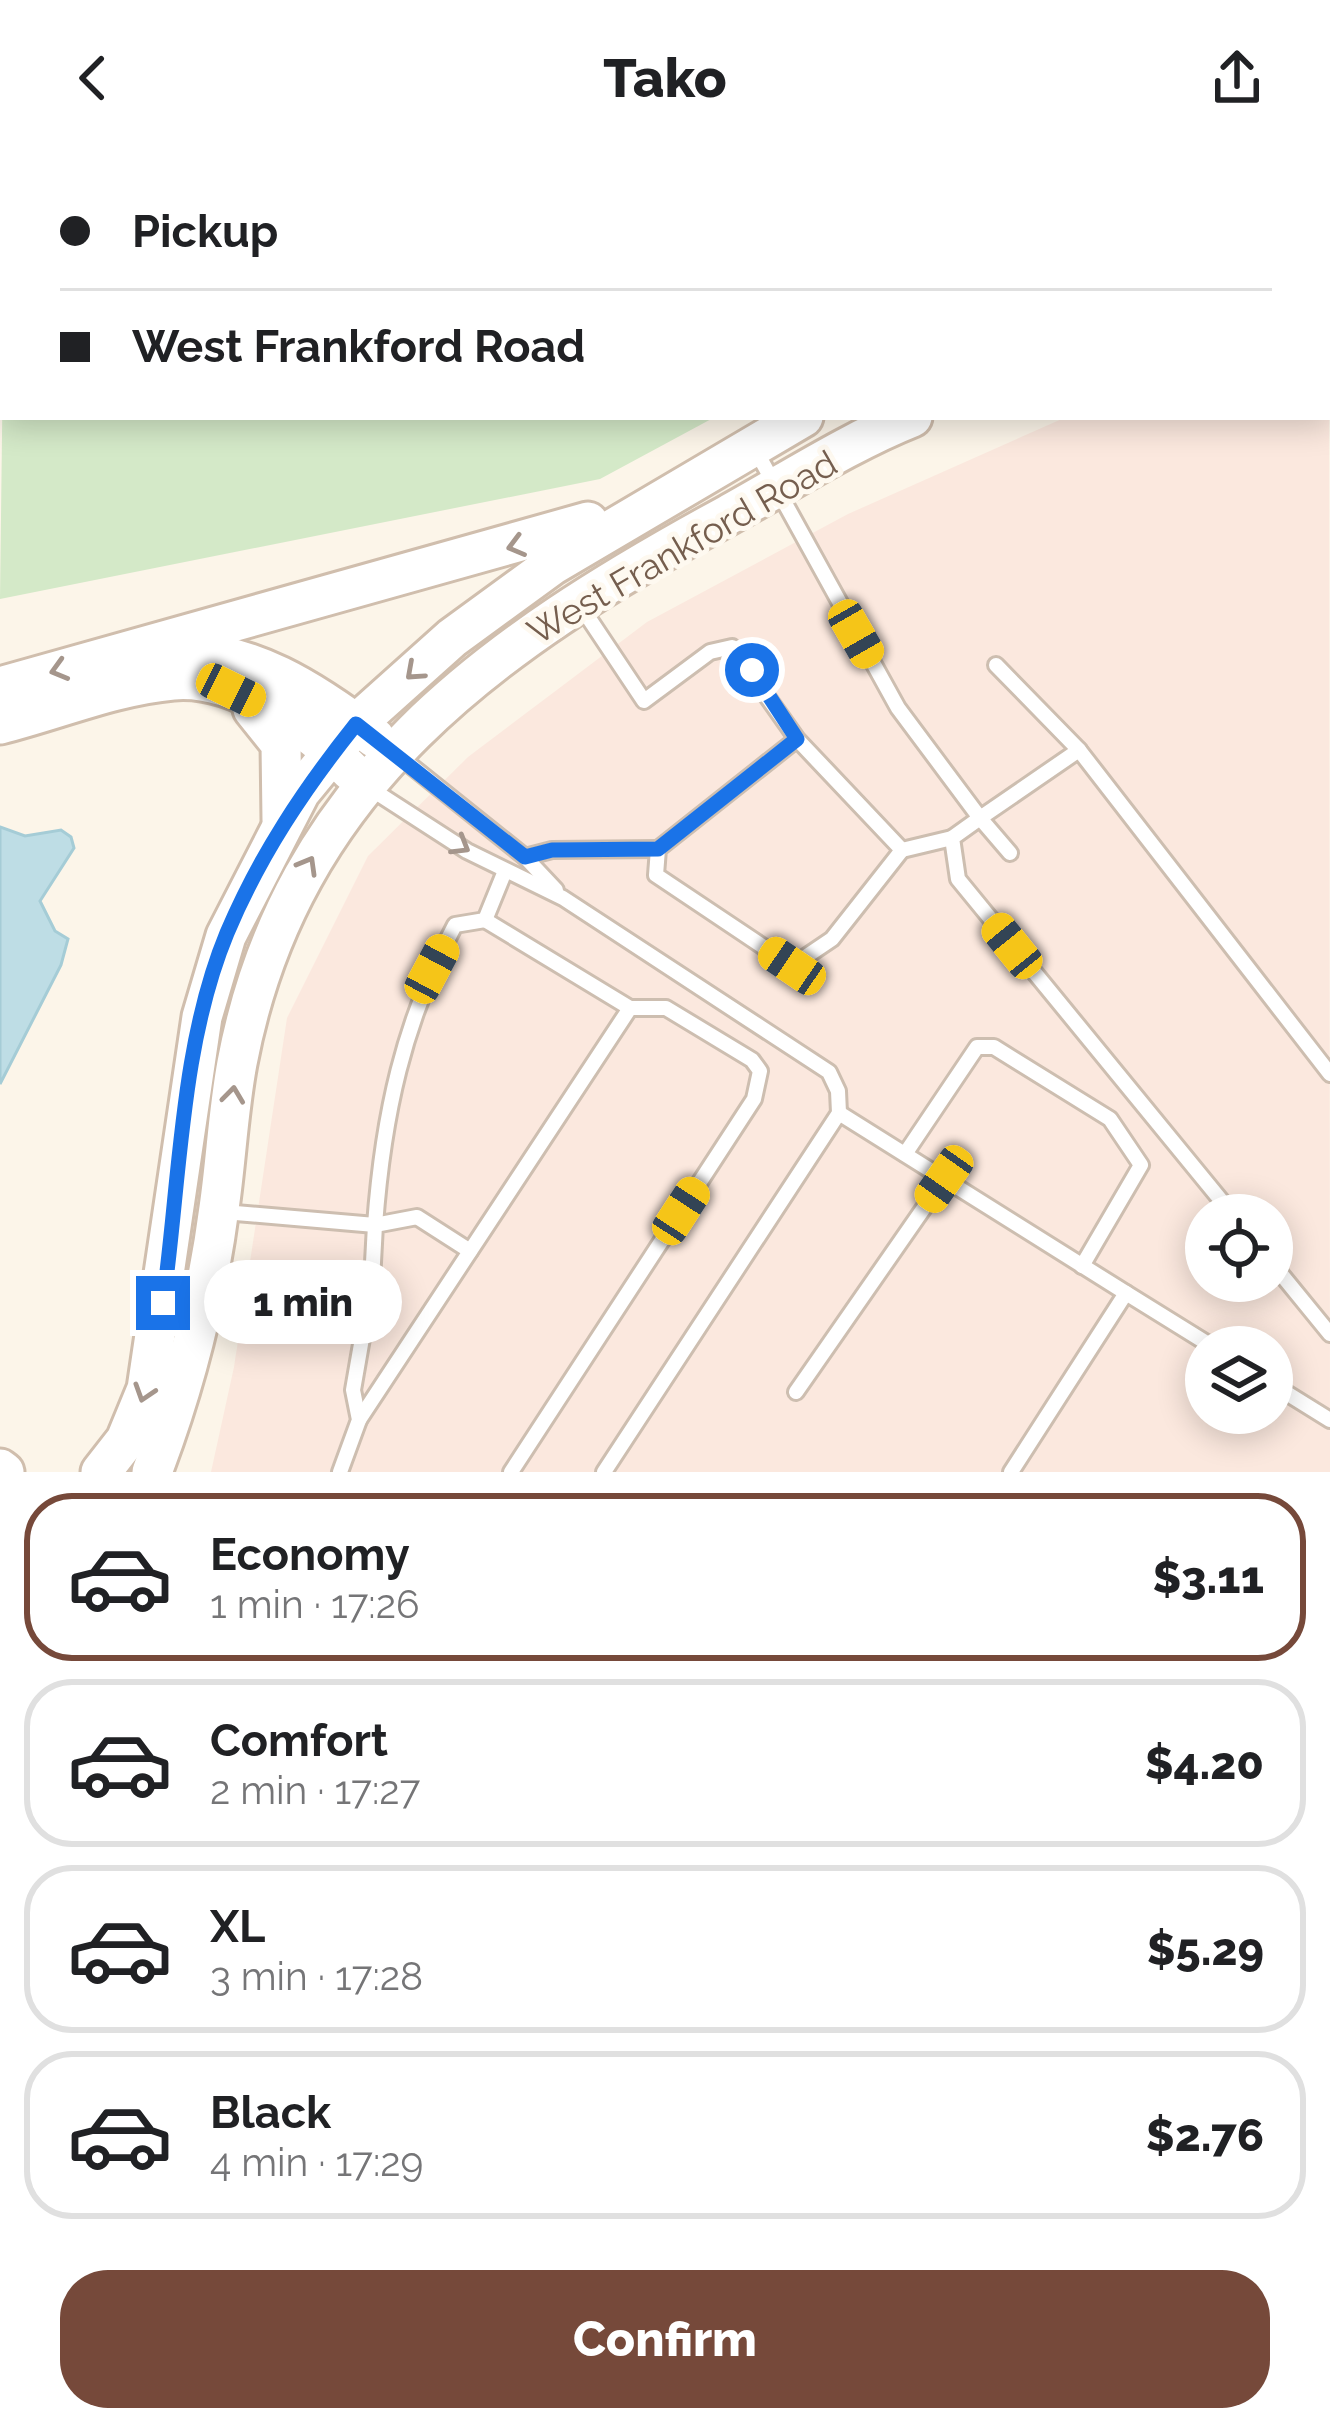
<!DOCTYPE html>
<html lang="en">
<head>
<meta charset="utf-8">
<style>
  :root { --surface:#fff; --page:#f2f2f2; --text:#202124; --muted:#757577; --line:#e0e0e0; --accent:#76493a }
  body { margin:0; font-family:Raleway,sans-serif; background:var(--page); color:var(--text); height:100vh; display:flex; flex-direction:column; font-size:45px; white-space:nowrap }
  * { box-sizing:border-box; margin:0 }
  p { font-size:39px; color:var(--muted) }
  .icon { flex:none; width:66px; height:66px; fill:none; stroke:currentColor; stroke-width:2; stroke-linecap:round; stroke-linejoin:round }
  .map { position:relative; height:1316px; overflow:hidden }
  .details { display:flex; flex-direction:column; background:var(--surface); flex:1 }
  .details>* { flex:none }
  .hud { position:absolute; left:0px; top:0px; width:1332px; height:264px; box-shadow:0 6px 30px #0003; display:grid; align-content:center; height:264px; padding:0 60px; background:var(--surface) }
  .controls { position:absolute; left:1185px; top:1038px; display:grid; gap:24px }
  .controls a { display:grid; place-items:center; width:108px; height:108px; border-radius:50%; background:var(--surface); box-shadow:0 6px 30px #0003; font-size:60px }
  .end { position:absolute; width:54px; height:54px; margin:-27px; border:15px solid #1a73e8; background:#fff; box-shadow:0 0 0 6px #fff }
  .from { border-radius:50% }
  .bubble { position:absolute; height:84px; border-radius:42px; background:var(--surface); box-shadow:0 6px 30px #0003; font-size:39px; font-weight:800; line-height:84px; text-align:center }
  .car { position:absolute; width:36px; height:72px; margin:-36px -18px; border-radius:15px; box-shadow:0 0 9px 3px #0007; background:linear-gradient(#f5c518 24%,#345 0 40%,#f5c518 0 76%,#345 0 86%,#f5c518 0) }
  .hud b { display:flex; align-items:center; gap:42px; height:114px; font-size:45px }
  .hud b+b { border-top:3px solid var(--line) }
  .hud i { width:30px; height:30px; background:var(--text) }
  ul { padding:21px 0 0; list-style:none }
  li { display:flex; align-items:center; gap:36px; height:168px; margin:0 24px 18px; padding:0 36px; border:6px solid var(--line); border-radius:48px }
  li div { flex:1 }
  li b { display:block; font-size:45px }
  li em { font-style:normal; font-weight:800 }
  li.active { border-color:var(--accent) }
  li>.icon { width:108px; height:108px; stroke-width:1.5 }
  .cta { display:flex; gap:24px; margin-top:auto; padding:24px 60px }
  .cta a { flex:1; height:138px; border-radius:48px; background:var(--accent); color:#fff; font-size:48px; font-weight:800; line-height:138px; text-align:center }
  header { display:flex; justify-content:space-between; align-items:center; height:156px; padding:0 60px; background:var(--surface); font-size:54px; font-weight:800 }
  .map>svg:first-child { display:block }
  .commercial { fill:#fbe8de; fill-rule:evenodd }
  .green { fill:#d4e9c8 }
  .water { fill:#bedde5; stroke:#a5ccd6; stroke-width:3 }
  .lines { fill:none; stroke-linecap:round; stroke-linejoin:round }
  .stream { stroke:#a5ccd6; stroke-width:8 }
  .service-casing { stroke:#cdbeb0; stroke-width:20 }
  .secondary-casing { stroke:#d0bead; stroke-width:45 }
  .service { stroke:#fff; stroke-width:14 }
  .secondary { stroke:#fff; stroke-width:39 }
  .rail-casing { stroke:#b9a7c6; stroke-width:12 }
  .rail { stroke:#fef9f0; stroke-width:8; stroke-dasharray:22; stroke-linecap:butt }
  .oneway { stroke:#a5968c }
  .route { stroke:#1a73e8; stroke-width:15 }
  .labels { text-anchor:middle; dominant-baseline:central; stroke-width:10; stroke-linejoin:round; paint-order:stroke }
  .street-label { font-size:36px; fill:#755e4e; stroke:#fef9f0 }
</style>
</head>
<body>
<header><svg class="icon" aria-label="back" viewBox="0 0 24 24"><path d="M15 5l-7 7 7 7"/></svg>Tako<svg class="icon" aria-label="share" viewBox="0 0 24 24"><path d="M12 15V3M7 8l5-5 5 5M5 13v7h14v-7"/></svg></header>
<div class="map">
<svg width="1330" height="1316" viewBox="0 0 1330 1316">
  <rect width="100%" height="100%" fill="#fcf5e9"/>
  <!-- commercial -->
  <path class="commercial" d="M1329,257L1330,1316H211L234,1211L287,862L368,700L468,601L647,466L848,358L1064,262L1329,261ZM1206,1059H1272V1125H1206ZM1206,1191H1272V1257H1206Z"/>
  <!-- green -->
  <g class="green">
    <path d="M330,0H1330V11L1329,3H325Z"/>
    <path d="M3,198V261H715L600,323L0,443Z"/>
  </g>
  <!-- water -->
  <g class="water">
    <path d="M0,0H247L3,3L0,144Z"/>
    <path d="M0,671L25,680L61,674L71,681L74,692L40,745L55,775L68,783L61,809L0,928Z"/>
  </g>
  <g class="lines">
    <!-- stream -->
    <path class="stream" d="M1024,0L1028,3"/>
    <defs>
      <g id="service">
        <path d="M755,293L898,552L980,662L952,682L958,723L1233,1059"/>
        <path d="M582,452L644,545L710,496L732,491L797,583L658,693L656,719L792,810L832,783L902,694L797,583"/>
        <path d="M996,509L1079,594L1330,918"/>
        <path d="M400,601L525,701L556,734"/>
        <path d="M368,631L467,695L563,742L829,916L838,935L839,957L604,1316"/>
        <path d="M902,694L952,682"/>
        <path d="M1010,697L980,662L1079,594"/>
        <path d="M525,701L552,694L658,693"/>
        <path d="M485,764L630,852H666L752,904L760,915L754,943L511,1316"/>
        <path d="M839,957L1126,1137"/>
        <path d="M905,998L977,891H994L1110,963L1141,1009L1082,1110"/>
        <path d="M224,1056L375,1069C383,960 403,866 455,769L485,764L505,715"/>
        <path d="M1272,1107L1330,1178"/>
        <path d="M1272,1228L1330,1264"/>
        <path d="M796,1236L944,1023"/>
        <path d="M359,1264L630,852"/>
        <path d="M340,1316L359,1264L353,1234L372,1125L375,1069L417,1061L470,1095"/>
        <path d="M1011,1316L1126,1137L1213,1191"/>
      </g>
      <g id="secondary">
        <path d="M1329,66L1330,65"/>
        <path d="M1329,129H1330"/>
        <path d="M170,494C251,494 313,535 375,582"/>
        <path d="M0,531L588,366"/>
        <path d="M253,553L281,588L282,664"/>
        <path d="M0,568C56,554 115,529 173,524C237,518 309,572 351,615"/>
        <path d="M0,1313L4,1316"/>
        <path d="M101,1316L126,1284L147,1233L202,861L226,780L300,636L356,568L452,482L552,409L803,261"/>
        <path d="M152,1316C185,1230 207,1143 219,1052C226,1004 228,955 237,907C290,627 493,487 728,359C788,326 849,286 912,261"/>
      </g>
    </defs>
    <!-- service casing -->
    <use href="#service" class="service-casing"/>
    <!-- secondary casing -->
    <use href="#secondary" class="secondary-casing"/>
    <!-- service -->
    <use href="#service" class="service"/>
    <!-- secondary -->
    <use href="#secondary" class="secondary"/>
    <defs>
      <g id="rail">
        <path d="M1110,0L1114,3"/>
        <path d="M1329,177L1330,178"/>
      </g>
    </defs>
    <!-- rail casing -->
    <use href="#rail" class="rail-casing"/>
    <!-- rail -->
    <use href="#rail" class="rail"/>
  </g>
  <!-- one-way arrows -->
  <defs><path id="oneway-chevron" d="M-2-3.5L2.5 0L-2 3.5" fill="none" stroke-width="1.6" stroke-linecap="round" stroke-linejoin="round" transform="scale(3)"/></defs>
  <g class="oneway">
    <use href="#oneway-chevron" transform="translate(516 390) rotate(165)"/>
    <use href="#oneway-chevron" transform="translate(59 514) rotate(164)"/>
    <use href="#oneway-chevron" transform="translate(414 516) rotate(138)"/>
    <use href="#oneway-chevron" transform="translate(461 690) rotate(31)"/>
    <use href="#oneway-chevron" transform="translate(308 709) rotate(-60)"/>
    <use href="#oneway-chevron" transform="translate(233 939) rotate(-83)"/>
    <use href="#oneway-chevron" transform="translate(144 1237) rotate(108)"/>
  </g>
  <g class="lines">
    <!-- route -->
    <path class="route" d="M163,1147C180,1027 180,890 227,777C260,699 304,633 356,568L525,701L552,694L658,693L797,583L752,514"/>
  </g>
  <g class="labels">
    <!-- street labels -->
    <g class="street-label">
      <text transform="translate(682 391) rotate(-30)">West Frankford Road</text>
    </g>
  </g>
</svg>
<div class="controls">
<a><svg class="icon" aria-label="locate" viewBox="0 0 24 24"><circle cx="12" cy="12" r="6"/><path d="M12 2v4M12 18v4M2 12h4M18 12h4"/></svg></a>
<a><svg class="icon" aria-label="layers" viewBox="0 0 24 24"><path d="M12 4l9 5-9 5-9-5zM3 14l9 5 9-5"/></svg></a>
</div>
<i class="end from" style="left:752px;top:514px"></i>
<i class="end" style="left:163px;top:1147px"></i>
<div class="bubble" style="left:204px;top:1104px;width:198px">1 min</div>
<i class="car" style="left:856px;top:478px;rotate:150deg"></i>
<i class="car" style="left:231px;top:534px;rotate:116deg"></i>
<i class="car" style="left:1012px;top:790px;rotate:321deg"></i>
<i class="car" style="left:792px;top:810px;rotate:304deg"></i>
<i class="car" style="left:432px;top:813px;rotate:28deg"></i>
<i class="car" style="left:944px;top:1023px;rotate:215deg"></i>
<i class="car" style="left:681px;top:1055px;rotate:33deg"></i>
<div class="hud">
<b><i class="from"></i>Pickup</b>
<b><i></i>West Frankford Road</b>
</div>
</div>
<section class="details">
<ul>
<li class="active"><svg class="icon" aria-label="car" viewBox="0 0 24 24"><path d="M5 17H2v-5l4-1 3-4h7l3 4 3 1v5h-3M9 17h6M6 11h13"/><circle cx="7" cy="17" r="2"/><circle cx="17" cy="17" r="2"/></svg><div><b>Economy</b><p>1 min · 17:26</p></div><em>$3.11</em></li>
<li><svg class="icon" aria-label="car" viewBox="0 0 24 24"><path d="M5 17H2v-5l4-1 3-4h7l3 4 3 1v5h-3M9 17h6M6 11h13"/><circle cx="7" cy="17" r="2"/><circle cx="17" cy="17" r="2"/></svg><div><b>Comfort</b><p>2 min · 17:27</p></div><em>$4.20</em></li>
<li><svg class="icon" aria-label="car" viewBox="0 0 24 24"><path d="M5 17H2v-5l4-1 3-4h7l3 4 3 1v5h-3M9 17h6M6 11h13"/><circle cx="7" cy="17" r="2"/><circle cx="17" cy="17" r="2"/></svg><div><b>XL</b><p>3 min · 17:28</p></div><em>$5.29</em></li>
<li><svg class="icon" aria-label="car" viewBox="0 0 24 24"><path d="M5 17H2v-5l4-1 3-4h7l3 4 3 1v5h-3M9 17h6M6 11h13"/><circle cx="7" cy="17" r="2"/><circle cx="17" cy="17" r="2"/></svg><div><b>Black</b><p>4 min · 17:29</p></div><em>$2.76</em></li>
</ul>
<div class="cta"><a>Confirm</a></div>
</section>
</body>
</html>
